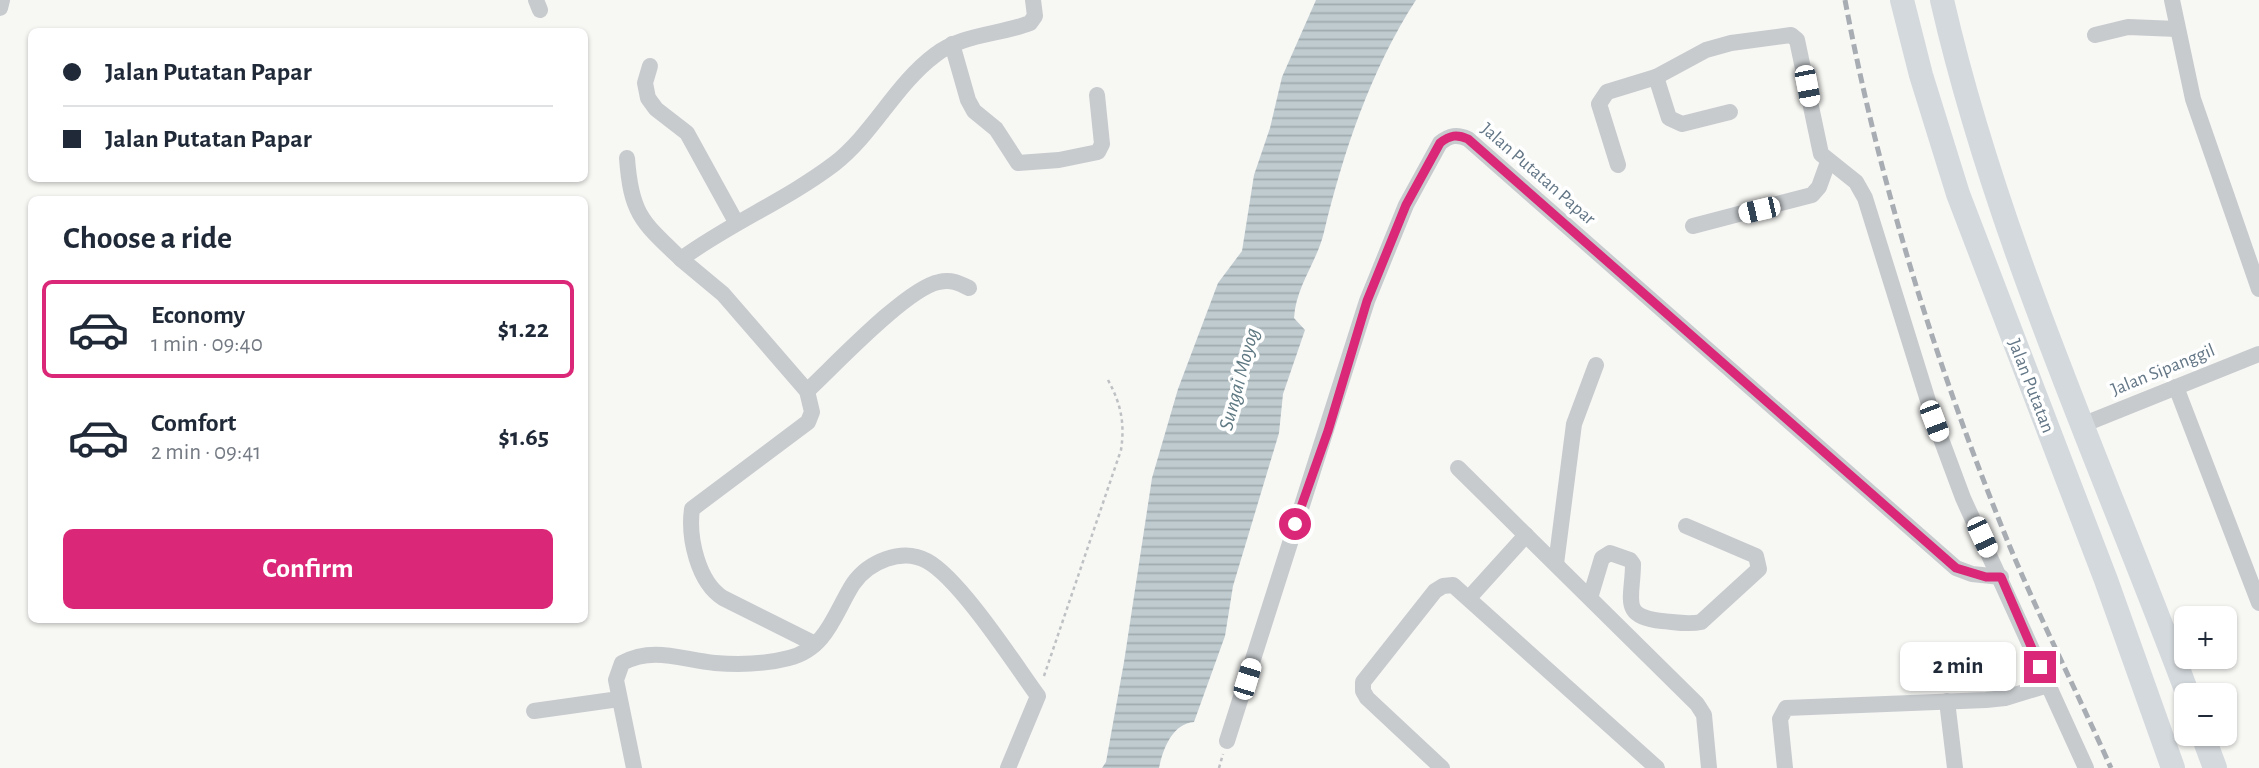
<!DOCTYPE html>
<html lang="en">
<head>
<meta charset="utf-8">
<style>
  :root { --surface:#fff; --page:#f2f2f3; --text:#1f2937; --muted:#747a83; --line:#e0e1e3; --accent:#db2777 }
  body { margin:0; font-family:"Alegreya Sans",sans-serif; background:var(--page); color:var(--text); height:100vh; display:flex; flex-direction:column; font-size:26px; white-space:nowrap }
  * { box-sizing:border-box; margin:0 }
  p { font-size:23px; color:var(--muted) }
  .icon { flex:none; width:38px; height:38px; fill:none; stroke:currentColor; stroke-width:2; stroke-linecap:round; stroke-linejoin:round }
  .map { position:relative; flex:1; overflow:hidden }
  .panel { position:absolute; left:28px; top:196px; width:560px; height:427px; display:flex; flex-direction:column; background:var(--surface); border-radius:10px; box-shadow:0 2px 5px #0004 }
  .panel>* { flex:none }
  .banner { position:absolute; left:28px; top:28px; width:560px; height:154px; border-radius:10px; box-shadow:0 2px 5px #0004; display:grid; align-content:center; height:154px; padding:0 35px; background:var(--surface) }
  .controls { position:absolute; left:2174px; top:606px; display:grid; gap:14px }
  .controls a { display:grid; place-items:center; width:63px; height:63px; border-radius:10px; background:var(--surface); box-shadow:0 2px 5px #0004; font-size:35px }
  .end { position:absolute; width:32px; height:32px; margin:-16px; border:9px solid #db2777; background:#fff; box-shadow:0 0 0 4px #fff }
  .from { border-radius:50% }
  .bubble { position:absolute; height:49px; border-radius:10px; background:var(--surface); box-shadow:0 2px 5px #0004; font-size:23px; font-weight:700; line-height:49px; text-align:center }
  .car { position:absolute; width:21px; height:42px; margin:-21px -10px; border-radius:9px; box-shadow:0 0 5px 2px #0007; background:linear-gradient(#fff 24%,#345 0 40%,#fff 0 76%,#345 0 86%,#fff 0) }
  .banner b { display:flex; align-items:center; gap:24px; height:66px; font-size:26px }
  .banner b+b { border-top:2px solid var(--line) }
  .banner i { width:18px; height:18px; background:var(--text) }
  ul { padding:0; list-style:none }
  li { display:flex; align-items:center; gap:21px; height:98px; margin:0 14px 10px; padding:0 21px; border:4px solid transparent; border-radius:10px }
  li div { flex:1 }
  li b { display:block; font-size:26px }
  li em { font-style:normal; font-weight:700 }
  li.active { border-color:var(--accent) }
  li>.icon { width:63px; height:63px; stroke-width:1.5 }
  h2 { padding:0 35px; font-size:32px; line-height:84px }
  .button { display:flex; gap:14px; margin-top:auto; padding:14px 35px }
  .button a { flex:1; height:80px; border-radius:10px; background:var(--accent); color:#fff; font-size:28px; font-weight:700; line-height:80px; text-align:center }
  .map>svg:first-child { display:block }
  .water { fill:url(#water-rules) }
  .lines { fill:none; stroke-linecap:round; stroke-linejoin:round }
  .path { stroke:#bec1c3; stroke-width:2.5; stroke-dasharray:3.5 3.5; stroke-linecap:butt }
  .minor { stroke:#c7cbce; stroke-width:16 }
  .highway { stroke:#d4d9dd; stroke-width:24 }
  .rail { stroke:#a7adb3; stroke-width:5; stroke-dasharray:10 5; stroke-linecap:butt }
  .route { stroke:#db2777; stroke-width:9 }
  .labels { text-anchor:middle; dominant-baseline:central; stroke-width:7; stroke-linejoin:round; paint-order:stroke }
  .street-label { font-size:19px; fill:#647787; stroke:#fff }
  .water-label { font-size:21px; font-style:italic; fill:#5f7983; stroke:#fff }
</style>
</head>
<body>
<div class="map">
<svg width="2259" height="768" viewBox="0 0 2259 768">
  <defs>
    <pattern id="water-rules" width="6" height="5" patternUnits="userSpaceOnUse" patternTransform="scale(1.75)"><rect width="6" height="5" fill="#c0cbd0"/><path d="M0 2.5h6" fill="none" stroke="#a0aaae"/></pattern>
  </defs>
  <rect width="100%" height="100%" fill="#f7f7f4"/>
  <!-- water -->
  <path class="water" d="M1316,0H1416C1371,69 1343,153 1324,232C1317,262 1296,286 1294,318L1305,330L1283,394L1279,433L1233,586L1225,636L1194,722C1172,724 1163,749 1159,768H1102L1106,762L1124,662L1152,478L1178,389L1218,283L1242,251L1254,175L1270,128L1282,77Z"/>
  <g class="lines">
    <!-- path -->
    <g class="path">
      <path d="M1044,676L1121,450C1125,423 1121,404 1108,380"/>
      <path d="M1219,768L1223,754"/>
    </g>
    <!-- minor -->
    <g class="minor">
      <path d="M536,0L540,10"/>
      <path d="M2172,0L2193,99L2259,289"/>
      <path d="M0,8L2,0"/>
      <path d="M2095,35L2128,27L2177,29"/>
      <path d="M952,44L968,100L974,111L996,129L1018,163L1059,160L1098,152L1102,144L1097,95"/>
      <path d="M650,66L645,83L648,98L656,109L687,133L736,222"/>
      <path d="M1656,77L1669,118L1682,124L1730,112"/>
      <path d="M627,158C631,214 642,222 681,259"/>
      <path d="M1618,165L1599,104L1607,92L1656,77L1706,50L1731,43L1791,35L1797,40L1821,154L1856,182L1865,198L1934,420L1963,498L2086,768"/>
      <path d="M1693,226L1812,195L1819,187L1828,162"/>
      <path d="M2176,387L2259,603"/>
      <path d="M807,391C835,365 907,288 939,282C951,279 959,283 969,288"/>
      <path d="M2082,425L2259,354"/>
      <path d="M1458,468L1697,704L1704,715L1709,768"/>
      <path d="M1556,564L1574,424L1596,365"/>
      <path d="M1469,598L1526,535"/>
      <path d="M1590,598L1602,558L1610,553L1630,560L1633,564C1633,598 1619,617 1662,621C1675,622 1688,625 1701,622L1759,569L1756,556L1686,526"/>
      <path d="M815,644L723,598C698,582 688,538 692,509L808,422L812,412L807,391L723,294L681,259C730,223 785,201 834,164C873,134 895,85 935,55C962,34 999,35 1030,23L1035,16L1033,0"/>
      <path d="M1947,701L1955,768"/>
      <path d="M534,711L619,699"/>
      <path d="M1227,741L1367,301L1406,205L1440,143C1450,135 1457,134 1468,139L1956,568L1972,574L2001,577"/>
      <path d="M634,768L616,680L622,663C654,646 682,660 715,663C740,665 766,664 789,658C827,649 835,612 853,584C868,562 902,547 927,561C960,579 1014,663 1038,696L1008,768"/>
      <path d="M1442,768L1367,698L1363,691V682L1435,591L1443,586L1453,585L1657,768"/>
      <path d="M1785,768L1780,719L1786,708L1986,700L2005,698L2048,685"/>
    </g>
    <!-- highway -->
    <g class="highway">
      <path d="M1902,0L1921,75L1958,194L2106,580L2173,768"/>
      <path d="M1942,0C1997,240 2102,465 2188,695"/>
      <path d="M2202,733L2215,768"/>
    </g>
    <!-- rail -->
    <path class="rail" d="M1845,0C1880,187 1938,371 2010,547C2041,621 2078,694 2111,768"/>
  </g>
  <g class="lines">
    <!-- route -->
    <path class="route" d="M1295,524L1328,431L1367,301L1406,205L1440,143C1450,135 1457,134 1468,139L1956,568L1986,577H2001L2040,667"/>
  </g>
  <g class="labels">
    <!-- street labels -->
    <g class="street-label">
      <text transform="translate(1538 174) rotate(41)">Jalan Putatan Papar</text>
      <text transform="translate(2163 370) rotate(-22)">Jalan Sipanggil</text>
      <text transform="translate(2031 386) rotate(69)">Jalan Putatan</text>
    </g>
    <!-- water labels -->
    <g class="water-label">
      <text transform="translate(1239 379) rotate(-75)">Sungai Moyog</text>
    </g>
  </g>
</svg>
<div class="controls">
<a>+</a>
<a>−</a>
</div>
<i class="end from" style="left:1295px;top:524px"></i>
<i class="end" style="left:2040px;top:667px"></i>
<div class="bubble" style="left:1900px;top:642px;width:116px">2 min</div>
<i class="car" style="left:1807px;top:86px;rotate:169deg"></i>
<i class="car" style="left:1759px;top:210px;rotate:257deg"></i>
<i class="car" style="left:1934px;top:421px;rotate:159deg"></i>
<i class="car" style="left:1982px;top:537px;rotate:155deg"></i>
<i class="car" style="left:1247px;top:679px;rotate:17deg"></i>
<div class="banner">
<b><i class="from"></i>Jalan Putatan Papar</b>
<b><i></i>Jalan Putatan Papar</b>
</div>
<section class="panel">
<h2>Choose a ride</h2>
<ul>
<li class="active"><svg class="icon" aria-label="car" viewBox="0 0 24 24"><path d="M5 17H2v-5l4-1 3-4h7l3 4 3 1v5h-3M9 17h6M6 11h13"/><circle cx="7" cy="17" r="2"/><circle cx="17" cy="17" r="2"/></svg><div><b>Economy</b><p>1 min · 09:40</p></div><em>$1.22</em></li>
<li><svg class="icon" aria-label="car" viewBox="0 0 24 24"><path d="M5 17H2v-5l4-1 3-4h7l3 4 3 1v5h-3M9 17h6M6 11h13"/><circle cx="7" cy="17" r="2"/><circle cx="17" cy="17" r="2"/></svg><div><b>Comfort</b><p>2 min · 09:41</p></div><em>$1.65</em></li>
</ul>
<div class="button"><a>Confirm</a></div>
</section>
</div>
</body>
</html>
